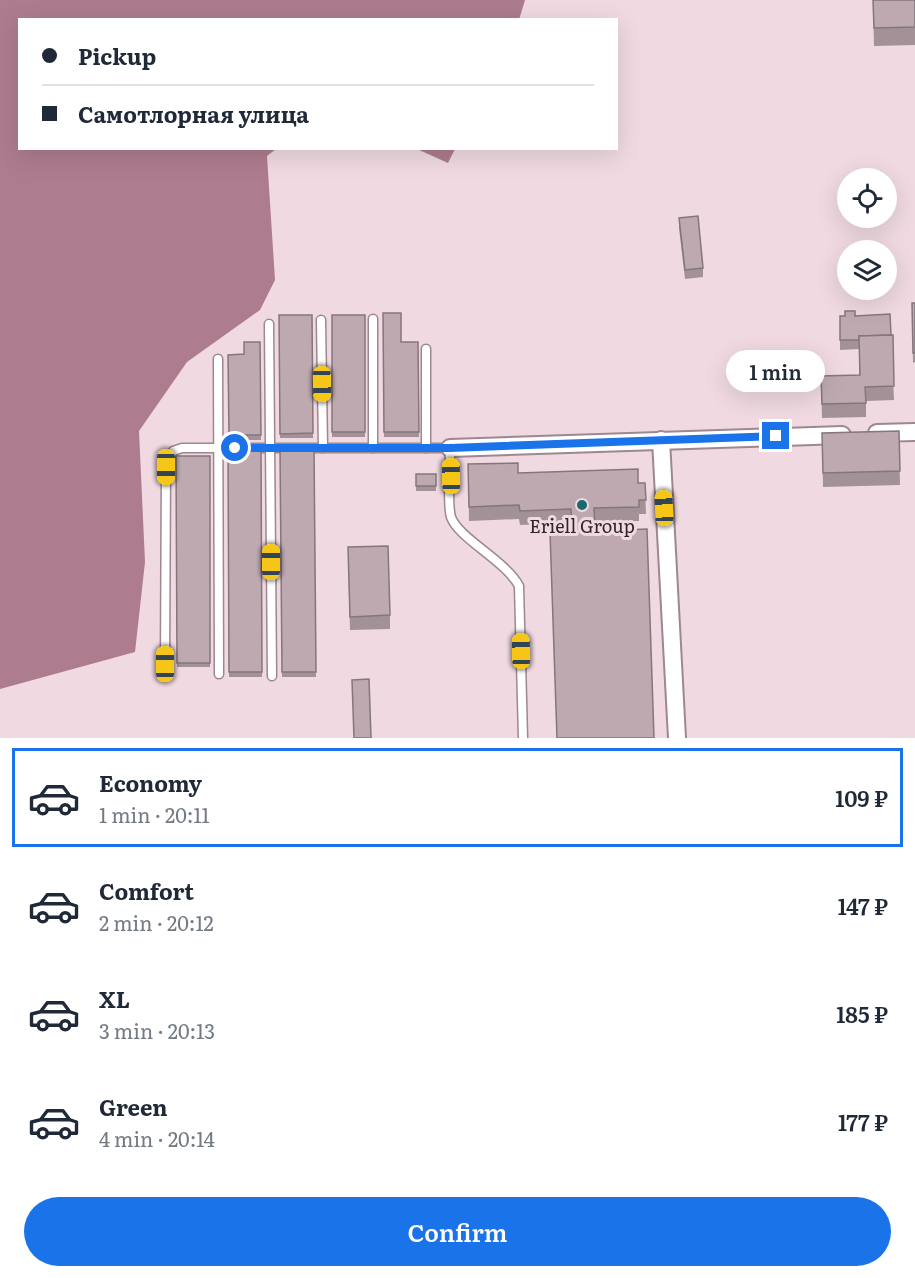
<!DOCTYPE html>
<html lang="en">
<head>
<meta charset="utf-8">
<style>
  :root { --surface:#fff; --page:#f2f2f3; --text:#1f2937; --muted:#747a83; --line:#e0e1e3; --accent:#1a73e8 }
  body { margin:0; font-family:Literata,serif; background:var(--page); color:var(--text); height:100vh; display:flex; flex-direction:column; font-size:22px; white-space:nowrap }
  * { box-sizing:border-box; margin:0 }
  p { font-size:20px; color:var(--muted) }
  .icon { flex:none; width:33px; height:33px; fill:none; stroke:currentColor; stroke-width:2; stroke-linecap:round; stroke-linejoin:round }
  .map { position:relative; height:738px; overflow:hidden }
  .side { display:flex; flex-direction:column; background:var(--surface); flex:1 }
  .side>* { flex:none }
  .guide { position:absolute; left:18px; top:18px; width:600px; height:132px; border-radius:0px; box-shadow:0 6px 24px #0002; display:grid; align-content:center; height:132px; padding:0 24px; background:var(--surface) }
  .buttons { position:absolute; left:837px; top:168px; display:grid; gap:12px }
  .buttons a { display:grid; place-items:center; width:60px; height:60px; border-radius:50%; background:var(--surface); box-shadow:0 6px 24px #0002; font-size:30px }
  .end { position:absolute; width:27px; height:27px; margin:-14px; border:8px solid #1a73e8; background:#fff; box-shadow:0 0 0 3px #fff }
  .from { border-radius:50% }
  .bubble { position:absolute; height:42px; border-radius:21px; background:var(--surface); box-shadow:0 6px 24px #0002; font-size:20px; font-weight:600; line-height:42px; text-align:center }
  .car { position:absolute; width:18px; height:36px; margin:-18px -9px; border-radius:8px; box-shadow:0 0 4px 2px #0007; background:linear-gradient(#f5c518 24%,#345 0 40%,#f5c518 0 76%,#345 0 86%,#f5c518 0) }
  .guide b { display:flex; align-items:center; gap:21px; height:57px; font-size:22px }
  .guide b+b { border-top:2px solid var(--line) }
  .guide i { width:15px; height:15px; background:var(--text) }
  ul { padding:10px 0 0; list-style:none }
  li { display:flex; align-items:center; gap:18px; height:99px; margin:0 12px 9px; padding:0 12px; border:3px solid transparent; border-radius:0px }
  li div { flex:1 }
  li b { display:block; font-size:22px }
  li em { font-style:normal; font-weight:600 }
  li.selected { border-color:var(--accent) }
  li>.icon { width:54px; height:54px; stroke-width:1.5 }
  .button { display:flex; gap:12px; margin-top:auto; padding:12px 24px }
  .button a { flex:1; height:69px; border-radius:36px; background:var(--accent); color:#fff; font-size:24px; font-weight:600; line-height:69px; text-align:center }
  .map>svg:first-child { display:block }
  .water { fill:#ad7c8f }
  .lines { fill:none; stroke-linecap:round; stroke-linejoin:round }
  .service-casing { stroke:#9d888f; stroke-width:11 }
  .minor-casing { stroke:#9d888f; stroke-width:20 }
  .service { stroke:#fff; stroke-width:8 }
  .minor { stroke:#fff; stroke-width:16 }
  .wall { fill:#a39198 }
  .building { fill:#bea9b1; stroke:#85767c; stroke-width:1.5 }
  .route { stroke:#1a73e8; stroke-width:8 }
  .poi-dot { fill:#1b686f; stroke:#f0d9e1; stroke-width:2 }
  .labels { text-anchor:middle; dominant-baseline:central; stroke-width:6; stroke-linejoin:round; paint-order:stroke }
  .poi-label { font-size:18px; fill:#2f2629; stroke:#f0d9e1 }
</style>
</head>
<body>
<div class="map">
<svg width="915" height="738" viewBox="0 0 915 738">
  <rect width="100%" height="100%" fill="#f0d9e1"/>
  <!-- water -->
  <g class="water">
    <path d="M0,0H525L519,20H20V148L276,149L267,156L275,280L260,310L187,362L139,431L145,562L135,652L0,689Z"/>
    <path d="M417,149H455L448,163Z"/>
  </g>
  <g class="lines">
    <defs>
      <g id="service">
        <path d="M373,319V448"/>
        <path d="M321,320L323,448"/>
        <path d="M269,324L272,676"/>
        <path d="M426,349V448"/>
        <path d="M218,359L219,674"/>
        <path d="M165,664L166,467L173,451L182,448H450C450,464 447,504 451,517C458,538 506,561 519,586L523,738"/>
      </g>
      <g id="minor">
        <path d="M877,433L915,432"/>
        <path d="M661,440L677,738"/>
        <path d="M450,448L842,435"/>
      </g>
    </defs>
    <!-- service casing -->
    <use href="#service" class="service-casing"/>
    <!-- minor casing -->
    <use href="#minor" class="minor-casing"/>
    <!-- service -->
    <use href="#service" class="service"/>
    <!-- minor -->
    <use href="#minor" class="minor"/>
  </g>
  <!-- wall -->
  <g class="wall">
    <path d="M873,0H915V45L874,46Z"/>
    <path d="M679,218L703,268V277L685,279L679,228Z"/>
    <path d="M912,303H915V362L913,363Z"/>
    <path d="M383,313L401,342H418L419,437H384Z"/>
    <path d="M279,315H312L313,438H280Z"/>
    <rect x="332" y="315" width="33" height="122"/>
    <path d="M840,316H855L891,335L894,400L866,401V417L822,418L821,376L859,375V349L840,350Z"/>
    <path d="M260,342L261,440H229L228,355L244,354Z"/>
    <path d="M899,431L900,485L823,487L822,433Z"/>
    <path d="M314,448L316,677H282L280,449Z"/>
    <path d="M228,449H261L262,677H229Z"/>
    <path d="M176,456H210V667H177Z"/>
    <path d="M468,464L518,473L638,483H645L646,514H639V521L594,522L595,531L654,738H557L550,532L572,531L571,523L520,525L519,519L469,521Z"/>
    <rect x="416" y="474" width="20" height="17"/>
    <path d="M348,561L390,615V629L350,630Z"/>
  </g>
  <!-- building -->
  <g class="building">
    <path d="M873,0H915V27L874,28Z"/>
    <path d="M698,216L703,268L685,270L679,218Z"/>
    <path d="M912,303H915V353H913Z"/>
    <path d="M845,311H855V316L890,314L891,335L859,336V340H840V316H845Z"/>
    <path d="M383,313H401V342H418L419,432H384Z"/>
    <path d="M279,315H312L313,433L280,434Z"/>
    <rect x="332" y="315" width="33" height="117"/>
    <path d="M893,335L894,386L865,387L866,403L822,404L821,376L860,375L859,336Z"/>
    <path d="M244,342H260L261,435H229L228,355L244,354Z"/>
    <path d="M899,431L900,471L823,473L822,433Z"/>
    <path d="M314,448L316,672H282L280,449Z"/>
    <path d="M228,449H261L262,672H229Z"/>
    <path d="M176,456H210V663H177Z"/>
    <path d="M518,463V473L638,469V483H645L646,500H639V507L594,508L595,531L647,529L654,738H557L550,532L572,531L571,509L520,511L519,505L469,507L468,464Z"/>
    <rect x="416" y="474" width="20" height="12"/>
    <path d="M388,546L390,615L350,617L348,547Z"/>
    <path d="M369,679L371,738H354L352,680Z"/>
  </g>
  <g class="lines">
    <!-- route -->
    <path class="route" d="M235,448H450L776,436"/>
  </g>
  <!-- markers -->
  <circle class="poi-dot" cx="582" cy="505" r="6"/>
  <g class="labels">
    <!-- poi labels -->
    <g class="poi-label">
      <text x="582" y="525">Eriell Group</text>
    </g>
  </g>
</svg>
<div class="buttons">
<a><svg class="icon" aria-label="locate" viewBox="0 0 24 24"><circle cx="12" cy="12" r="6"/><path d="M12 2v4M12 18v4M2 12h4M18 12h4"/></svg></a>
<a><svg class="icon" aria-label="layers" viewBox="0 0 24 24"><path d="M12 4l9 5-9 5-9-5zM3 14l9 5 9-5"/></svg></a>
</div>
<i class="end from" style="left:235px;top:448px"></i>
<i class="end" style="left:776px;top:436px"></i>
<div class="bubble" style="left:726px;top:350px;width:99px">1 min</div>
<i class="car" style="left:322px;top:384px;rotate:179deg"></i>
<i class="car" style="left:166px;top:467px;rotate:180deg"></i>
<i class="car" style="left:451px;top:476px;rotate:359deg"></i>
<i class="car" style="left:664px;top:508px;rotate:357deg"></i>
<i class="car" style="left:271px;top:562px;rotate:0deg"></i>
<i class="car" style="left:521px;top:651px;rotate:359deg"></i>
<i class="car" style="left:165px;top:664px;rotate:0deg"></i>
<div class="guide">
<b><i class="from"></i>Pickup</b>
<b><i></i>Самотлорная улица</b>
</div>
</div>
<section class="side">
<ul>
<li class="selected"><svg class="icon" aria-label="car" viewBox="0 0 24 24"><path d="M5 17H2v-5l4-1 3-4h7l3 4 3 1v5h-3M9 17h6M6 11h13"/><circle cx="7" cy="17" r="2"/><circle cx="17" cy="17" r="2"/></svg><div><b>Economy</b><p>1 min · 20:11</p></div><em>109 ₽</em></li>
<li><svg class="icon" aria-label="car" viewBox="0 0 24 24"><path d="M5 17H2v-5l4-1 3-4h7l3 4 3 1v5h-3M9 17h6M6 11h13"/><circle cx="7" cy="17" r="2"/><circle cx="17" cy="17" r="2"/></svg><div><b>Comfort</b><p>2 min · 20:12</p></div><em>147 ₽</em></li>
<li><svg class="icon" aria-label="car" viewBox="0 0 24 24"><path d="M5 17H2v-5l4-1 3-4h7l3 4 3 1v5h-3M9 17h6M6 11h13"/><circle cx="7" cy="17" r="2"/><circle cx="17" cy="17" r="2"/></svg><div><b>XL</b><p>3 min · 20:13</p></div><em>185 ₽</em></li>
<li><svg class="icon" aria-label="car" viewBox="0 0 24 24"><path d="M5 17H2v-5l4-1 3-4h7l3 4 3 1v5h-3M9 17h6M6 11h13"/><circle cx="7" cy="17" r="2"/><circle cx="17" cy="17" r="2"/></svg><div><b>Green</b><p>4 min · 20:14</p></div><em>177 ₽</em></li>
</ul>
<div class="button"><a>Confirm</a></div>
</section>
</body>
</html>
